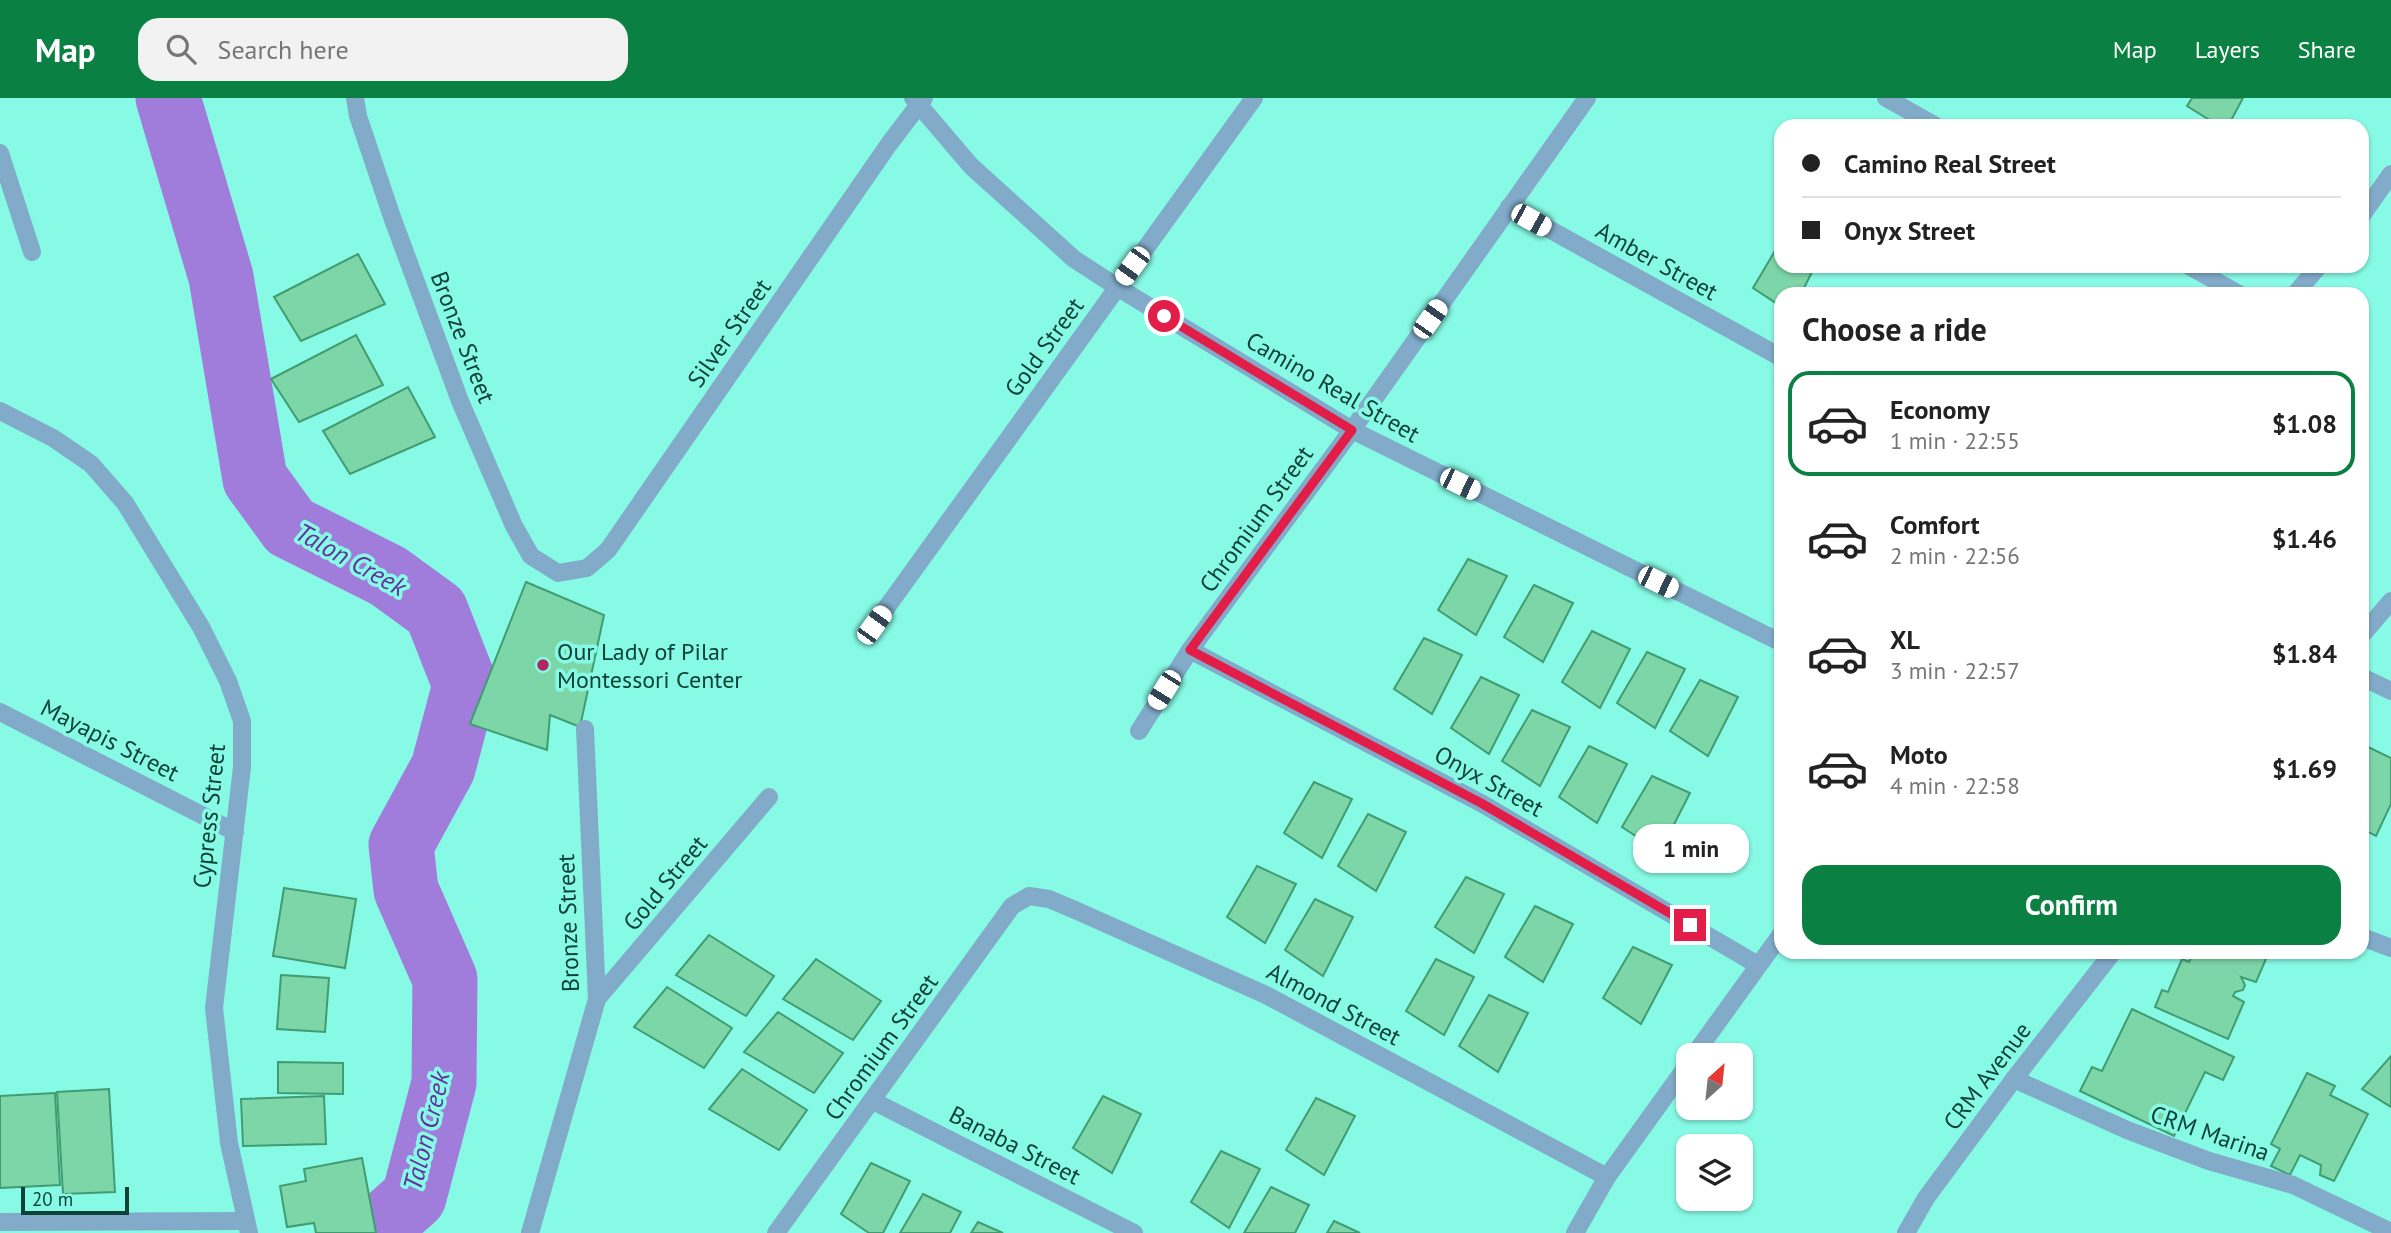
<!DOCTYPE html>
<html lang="en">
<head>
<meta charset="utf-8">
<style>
  :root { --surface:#fff; --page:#f2f2f2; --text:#222; --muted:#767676; --line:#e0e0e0; --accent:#0b8043 }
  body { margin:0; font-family:"PT Sans",sans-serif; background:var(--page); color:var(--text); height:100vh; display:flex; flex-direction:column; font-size:26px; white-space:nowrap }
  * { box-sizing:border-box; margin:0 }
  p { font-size:23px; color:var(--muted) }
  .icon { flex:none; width:38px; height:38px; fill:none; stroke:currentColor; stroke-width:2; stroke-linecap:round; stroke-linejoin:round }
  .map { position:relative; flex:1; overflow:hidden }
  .sheet { position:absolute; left:1774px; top:189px; width:595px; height:672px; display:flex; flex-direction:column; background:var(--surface); border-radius:21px; box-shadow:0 2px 5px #0004 }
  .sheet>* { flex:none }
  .guide { position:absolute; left:1774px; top:21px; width:595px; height:154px; border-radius:21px; box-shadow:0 2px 5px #0004; display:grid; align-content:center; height:154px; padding:0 28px; background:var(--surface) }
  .needle { width:46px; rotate:27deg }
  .fabs { position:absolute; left:1676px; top:945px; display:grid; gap:14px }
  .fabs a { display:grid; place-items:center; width:77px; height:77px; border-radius:14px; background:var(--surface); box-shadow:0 2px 5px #0004; font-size:35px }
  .scale { position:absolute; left:21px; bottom:18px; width:108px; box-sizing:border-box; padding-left:7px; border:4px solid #0e4239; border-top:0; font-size:19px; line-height:24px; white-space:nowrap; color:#0e4239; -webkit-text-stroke:5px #87fae5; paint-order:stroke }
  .end { position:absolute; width:32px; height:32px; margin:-16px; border:9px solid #e11d48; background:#fff; box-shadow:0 0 0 4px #fff }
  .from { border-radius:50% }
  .bubble { position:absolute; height:49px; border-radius:21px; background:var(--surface); box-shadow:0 2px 5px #0004; font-size:23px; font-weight:700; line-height:49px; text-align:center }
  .car { position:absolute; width:21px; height:42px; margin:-21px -10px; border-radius:9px; box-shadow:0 0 5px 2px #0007; background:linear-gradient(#fff 24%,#345 0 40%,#fff 0 76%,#345 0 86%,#fff 0) }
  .guide b { display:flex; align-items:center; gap:24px; height:66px; font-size:26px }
  .guide b+b { border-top:2px solid var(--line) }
  .guide i { width:18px; height:18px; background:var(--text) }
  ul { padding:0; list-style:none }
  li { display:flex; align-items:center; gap:21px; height:105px; margin:0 14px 10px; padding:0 14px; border:4px solid transparent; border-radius:21px }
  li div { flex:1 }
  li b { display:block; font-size:26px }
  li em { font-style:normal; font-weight:700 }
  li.selected { border-color:var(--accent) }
  li>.icon { width:63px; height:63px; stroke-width:1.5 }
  h2 { padding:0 28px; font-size:32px; line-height:84px }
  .primary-button { display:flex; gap:14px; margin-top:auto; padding:14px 28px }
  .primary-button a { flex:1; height:80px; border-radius:21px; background:var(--accent); color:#fff; font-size:28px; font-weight:700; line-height:80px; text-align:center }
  header { display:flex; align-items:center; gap:42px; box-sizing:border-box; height:98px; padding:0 35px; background:var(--accent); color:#fff }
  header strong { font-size:33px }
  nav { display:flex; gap:38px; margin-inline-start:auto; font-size:24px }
  .search { width:490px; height:63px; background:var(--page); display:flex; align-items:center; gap:18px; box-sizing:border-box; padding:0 24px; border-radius:21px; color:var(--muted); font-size:26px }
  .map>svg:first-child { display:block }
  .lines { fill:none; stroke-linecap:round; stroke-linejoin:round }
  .river { stroke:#a07ddb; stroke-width:65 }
  .building { fill:#7cd6a8; stroke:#419c71; stroke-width:2 }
  .minor { stroke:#81abc9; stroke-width:18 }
  .route { stroke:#e11d48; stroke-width:9 }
  .poi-dot { fill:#b12662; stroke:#87fae5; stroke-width:2.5 }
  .labels { text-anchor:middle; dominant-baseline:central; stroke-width:7; stroke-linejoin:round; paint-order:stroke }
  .street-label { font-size:24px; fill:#0e4239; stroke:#87fae5 }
  .poi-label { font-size:24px; fill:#0e4239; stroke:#87fae5; text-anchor:start }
  .water-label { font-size:26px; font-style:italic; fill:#63319f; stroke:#87fae5 }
</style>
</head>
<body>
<header>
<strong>Map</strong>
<div class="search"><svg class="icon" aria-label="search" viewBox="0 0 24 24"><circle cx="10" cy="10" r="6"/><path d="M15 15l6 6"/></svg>Search here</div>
<nav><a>Map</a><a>Layers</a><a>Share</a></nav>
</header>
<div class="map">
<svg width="2391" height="1135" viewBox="0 0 2391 1135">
  <rect width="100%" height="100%" fill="#87fae5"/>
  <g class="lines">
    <!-- river -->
    <path class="river" d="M168,0L221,179L255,381L290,429L388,478L436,513L465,587L443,670L401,747L406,792L445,881L444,985L414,1099L374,1135"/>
  </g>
  <!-- building -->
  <g class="building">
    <path d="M2192,0H2243L2228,28H2219L2187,8Z"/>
    <path d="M1782,141V168H1815L1801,196H1782V209L1753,190Z"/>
    <path d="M358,156L385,206L301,243L274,199Z"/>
    <path d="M356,237L383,287L299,324L271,281Z"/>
    <path d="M408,289L435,339L350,376L323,333Z"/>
    <path d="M1468,461L1507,478L1476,537L1438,512Z"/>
    <path d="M526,484L604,517L580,629L550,617L547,652L470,626Z"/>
    <path d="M1534,487L1573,505L1543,564L1504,539Z"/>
    <path d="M1592,533L1630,551L1600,610L1562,584Z"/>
    <path d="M1424,540L1462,557L1432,616L1394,591Z"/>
    <path d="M1647,554L1685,571L1655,630L1617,605Z"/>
    <path d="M1481,579L1519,597L1489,656L1451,630Z"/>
    <path d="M1700,582L1738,599L1708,658L1670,633Z"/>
    <path d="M1532,612L1570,629L1540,688L1502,663Z"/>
    <path d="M2362,646L2391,660V706L2376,738L2362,731Z"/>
    <path d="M1589,648L1627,666L1597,725L1559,699Z"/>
    <path d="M1652,678L1690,695L1660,754L1622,729Z"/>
    <path d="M1314,684L1352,701L1322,760L1284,735Z"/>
    <path d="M1368,716L1406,734L1376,793L1338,768Z"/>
    <path d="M1257,768L1296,786L1265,845L1227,819Z"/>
    <path d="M1466,779L1504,796L1474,855L1435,829Z"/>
    <path d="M284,790L356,801L345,870L273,858Z"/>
    <path d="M1315,801L1353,819L1323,878L1285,852Z"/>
    <path d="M1535,808L1573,826L1543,884L1505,859Z"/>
    <path d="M709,837L774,878L746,918L676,877Z"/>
    <path d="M1633,849L1672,867L1641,926L1603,900Z"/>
    <path d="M2194,854H2213L2222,858L2224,854H2269L2256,884L2241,879L2245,887L2243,892L2235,894L2233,898L2244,904L2228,941L2155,909L2162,892L2168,894L2182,861L2189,864Z"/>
    <path d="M816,861L881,903L853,942L783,901Z"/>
    <path d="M1436,861L1474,879L1444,937L1406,913Z"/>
    <path d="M281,877L329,880L325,934L277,931Z"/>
    <path d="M667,889L732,930L704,970L634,929Z"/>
    <path d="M1489,897L1528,915L1498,974L1459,948Z"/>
    <path d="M2132,911L2234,959L2223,982L2205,974L2174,1038L2080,993L2092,969L2102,973Z"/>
    <path d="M778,914L843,955L814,995L744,954Z"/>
    <path d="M2391,958V1009L2362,991Z"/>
    <path d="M278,964L343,965V996L278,995Z"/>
    <path d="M742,971L807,1012L779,1052L709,1011Z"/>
    <path d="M2307,975L2335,988L2330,997L2368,1016L2334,1083L2320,1077L2321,1067L2300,1057L2290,1077L2271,1068L2280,1051L2271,1046Z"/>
    <path d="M109,991L115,1094L63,1096L57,994Z"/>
    <path d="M55,995L60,1087L0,1090V998Z"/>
    <path d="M324,998L326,1046L243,1048L241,1001Z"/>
    <path d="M1103,998L1141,1016L1112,1075L1073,1050Z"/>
    <path d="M1316,1000L1355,1018L1324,1077L1286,1052Z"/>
    <path d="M1221,1053L1260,1071L1229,1130L1191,1104Z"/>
    <path d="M362,1060L376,1135H316L314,1125L287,1129L280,1088L306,1083L304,1071Z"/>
    <path d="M871,1065L910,1083L883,1135H869L841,1116Z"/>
    <path d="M1271,1089L1309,1107L1295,1135H1244Z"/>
    <path d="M923,1096L961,1114L950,1135H900Z"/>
    <path d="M1334,1123L1360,1135H1327Z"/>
    <path d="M978,1124L1003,1135H971Z"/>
  </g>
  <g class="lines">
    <!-- minor -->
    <g class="minor">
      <path d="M355,0L358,18L392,119L460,303L514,428L531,458L558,475L587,470L608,452L889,46L924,0"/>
      <path d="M913,0L971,68L1074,161L1117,189L1352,332L1782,545"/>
      <path d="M1886,0L1936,28"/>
      <path d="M0,55L32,154"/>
      <path d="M1509,109L1782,260"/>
      <path d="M2362,117L2391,76"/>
      <path d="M2189,168L2239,196"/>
      <path d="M2295,196L2319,168"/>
      <path d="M0,313L53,340L91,366L125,405L201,529L228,583L242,623V669L214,910L229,1045L249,1135"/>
      <path d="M874,527L1254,0"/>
      <path d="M2362,537L2391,503"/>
      <path d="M1190,552L1481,705L1758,867"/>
      <path d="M2362,579L2391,593"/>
      <path d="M0,614L235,734"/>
      <path d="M1139,633L1190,552L1352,332L1587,0"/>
      <path d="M2362,839L2391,850"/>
      <path d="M597,901L769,699"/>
      <path d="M1694,957L1782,835"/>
      <path d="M2014,981L2127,1032L2209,1063L2293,1087L2391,1134"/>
      <path d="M873,1003L1134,1135"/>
      <path d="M0,1124L245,1123"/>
      <path d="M530,1135L597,901L585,631"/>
      <path d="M776,1135L1012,808L1029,798L1049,801L1075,812L1266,897L1607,1079"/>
      <path d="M1575,1135L1607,1079L1689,965"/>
      <path d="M1906,1135L1926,1100L2014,981L2113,854"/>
    </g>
  </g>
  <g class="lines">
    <!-- route -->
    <path class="route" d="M1164,218L1352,332L1190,552L1481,705L1690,827"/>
  </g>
  <!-- markers -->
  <circle class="poi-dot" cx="543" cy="567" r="7"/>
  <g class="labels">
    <!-- street labels -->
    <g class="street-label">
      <text transform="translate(1657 163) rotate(29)">Amber Street</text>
      <text transform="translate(729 235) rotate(-55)">Silver Street</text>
      <text transform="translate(463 239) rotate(69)">Bronze Street</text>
      <text transform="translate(1044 249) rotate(-54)">Gold Street</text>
      <text transform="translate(1333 289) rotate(30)">Camino Real Street</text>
      <text transform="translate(1256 421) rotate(-54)">Chromium Street</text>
      <text transform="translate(110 642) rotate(27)">Mayapis Street</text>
      <text transform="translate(1489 683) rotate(29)">Onyx Street</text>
      <text transform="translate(209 718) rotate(-84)">Cypress Street</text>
      <text transform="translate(665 785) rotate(-50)">Gold Street</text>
      <text transform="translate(568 825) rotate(-92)">Bronze Street</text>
      <text transform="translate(1334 906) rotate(28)">Almond Street</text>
      <text transform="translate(881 949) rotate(-54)">Chromium Street</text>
      <text transform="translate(1987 978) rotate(-53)">CRM Avenue</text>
      <text transform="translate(2210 1035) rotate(19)">CRM Marina</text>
      <text transform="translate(1015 1047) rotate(27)">Banaba Street</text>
    </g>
    <!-- poi labels -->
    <g class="poi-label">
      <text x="557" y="553">Our Lady of Pilar<tspan x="557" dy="28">Montessori Center</tspan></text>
    </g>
    <!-- water labels -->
    <g class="water-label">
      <text transform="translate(351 461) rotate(29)">Talon Creek</text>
      <text transform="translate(426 1033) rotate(-76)">Talon Creek</text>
    </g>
  </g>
</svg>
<div class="fabs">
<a><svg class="needle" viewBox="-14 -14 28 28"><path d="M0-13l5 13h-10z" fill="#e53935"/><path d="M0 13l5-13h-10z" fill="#767676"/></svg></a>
<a><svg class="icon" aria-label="layers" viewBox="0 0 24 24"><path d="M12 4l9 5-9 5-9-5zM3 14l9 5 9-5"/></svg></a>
</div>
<div class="scale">20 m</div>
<i class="end from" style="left:1164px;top:218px"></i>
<i class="end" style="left:1690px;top:827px"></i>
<div class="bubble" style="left:1633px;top:726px;width:116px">1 min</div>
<i class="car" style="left:1531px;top:122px;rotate:119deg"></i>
<i class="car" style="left:1132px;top:168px;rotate:216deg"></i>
<i class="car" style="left:1430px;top:221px;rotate:35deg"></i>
<i class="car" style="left:1460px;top:386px;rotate:116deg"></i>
<i class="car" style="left:1658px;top:484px;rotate:116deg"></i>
<i class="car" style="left:874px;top:527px;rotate:36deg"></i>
<i class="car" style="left:1164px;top:592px;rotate:212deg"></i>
<div class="guide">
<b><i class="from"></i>Camino Real Street</b>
<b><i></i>Onyx Street</b>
</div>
<section class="sheet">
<h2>Choose a ride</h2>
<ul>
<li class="selected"><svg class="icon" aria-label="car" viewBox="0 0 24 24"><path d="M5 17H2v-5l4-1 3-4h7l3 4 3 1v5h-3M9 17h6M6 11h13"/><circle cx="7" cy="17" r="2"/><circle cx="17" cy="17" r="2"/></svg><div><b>Economy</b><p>1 min · 22:55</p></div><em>$1.08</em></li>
<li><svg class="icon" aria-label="car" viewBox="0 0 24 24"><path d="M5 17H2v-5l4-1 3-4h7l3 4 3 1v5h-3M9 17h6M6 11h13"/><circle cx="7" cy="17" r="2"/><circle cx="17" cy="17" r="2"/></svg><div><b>Comfort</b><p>2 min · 22:56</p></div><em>$1.46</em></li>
<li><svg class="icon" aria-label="car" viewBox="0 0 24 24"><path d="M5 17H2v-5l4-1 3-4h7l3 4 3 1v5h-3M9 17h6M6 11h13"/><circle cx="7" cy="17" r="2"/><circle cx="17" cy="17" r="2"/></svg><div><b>XL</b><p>3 min · 22:57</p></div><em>$1.84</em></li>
<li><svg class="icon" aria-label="car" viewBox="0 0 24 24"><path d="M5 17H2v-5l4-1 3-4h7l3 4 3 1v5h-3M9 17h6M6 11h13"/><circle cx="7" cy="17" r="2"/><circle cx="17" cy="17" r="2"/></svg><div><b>Moto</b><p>4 min · 22:58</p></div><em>$1.69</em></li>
</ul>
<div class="primary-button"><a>Confirm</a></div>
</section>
</div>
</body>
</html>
